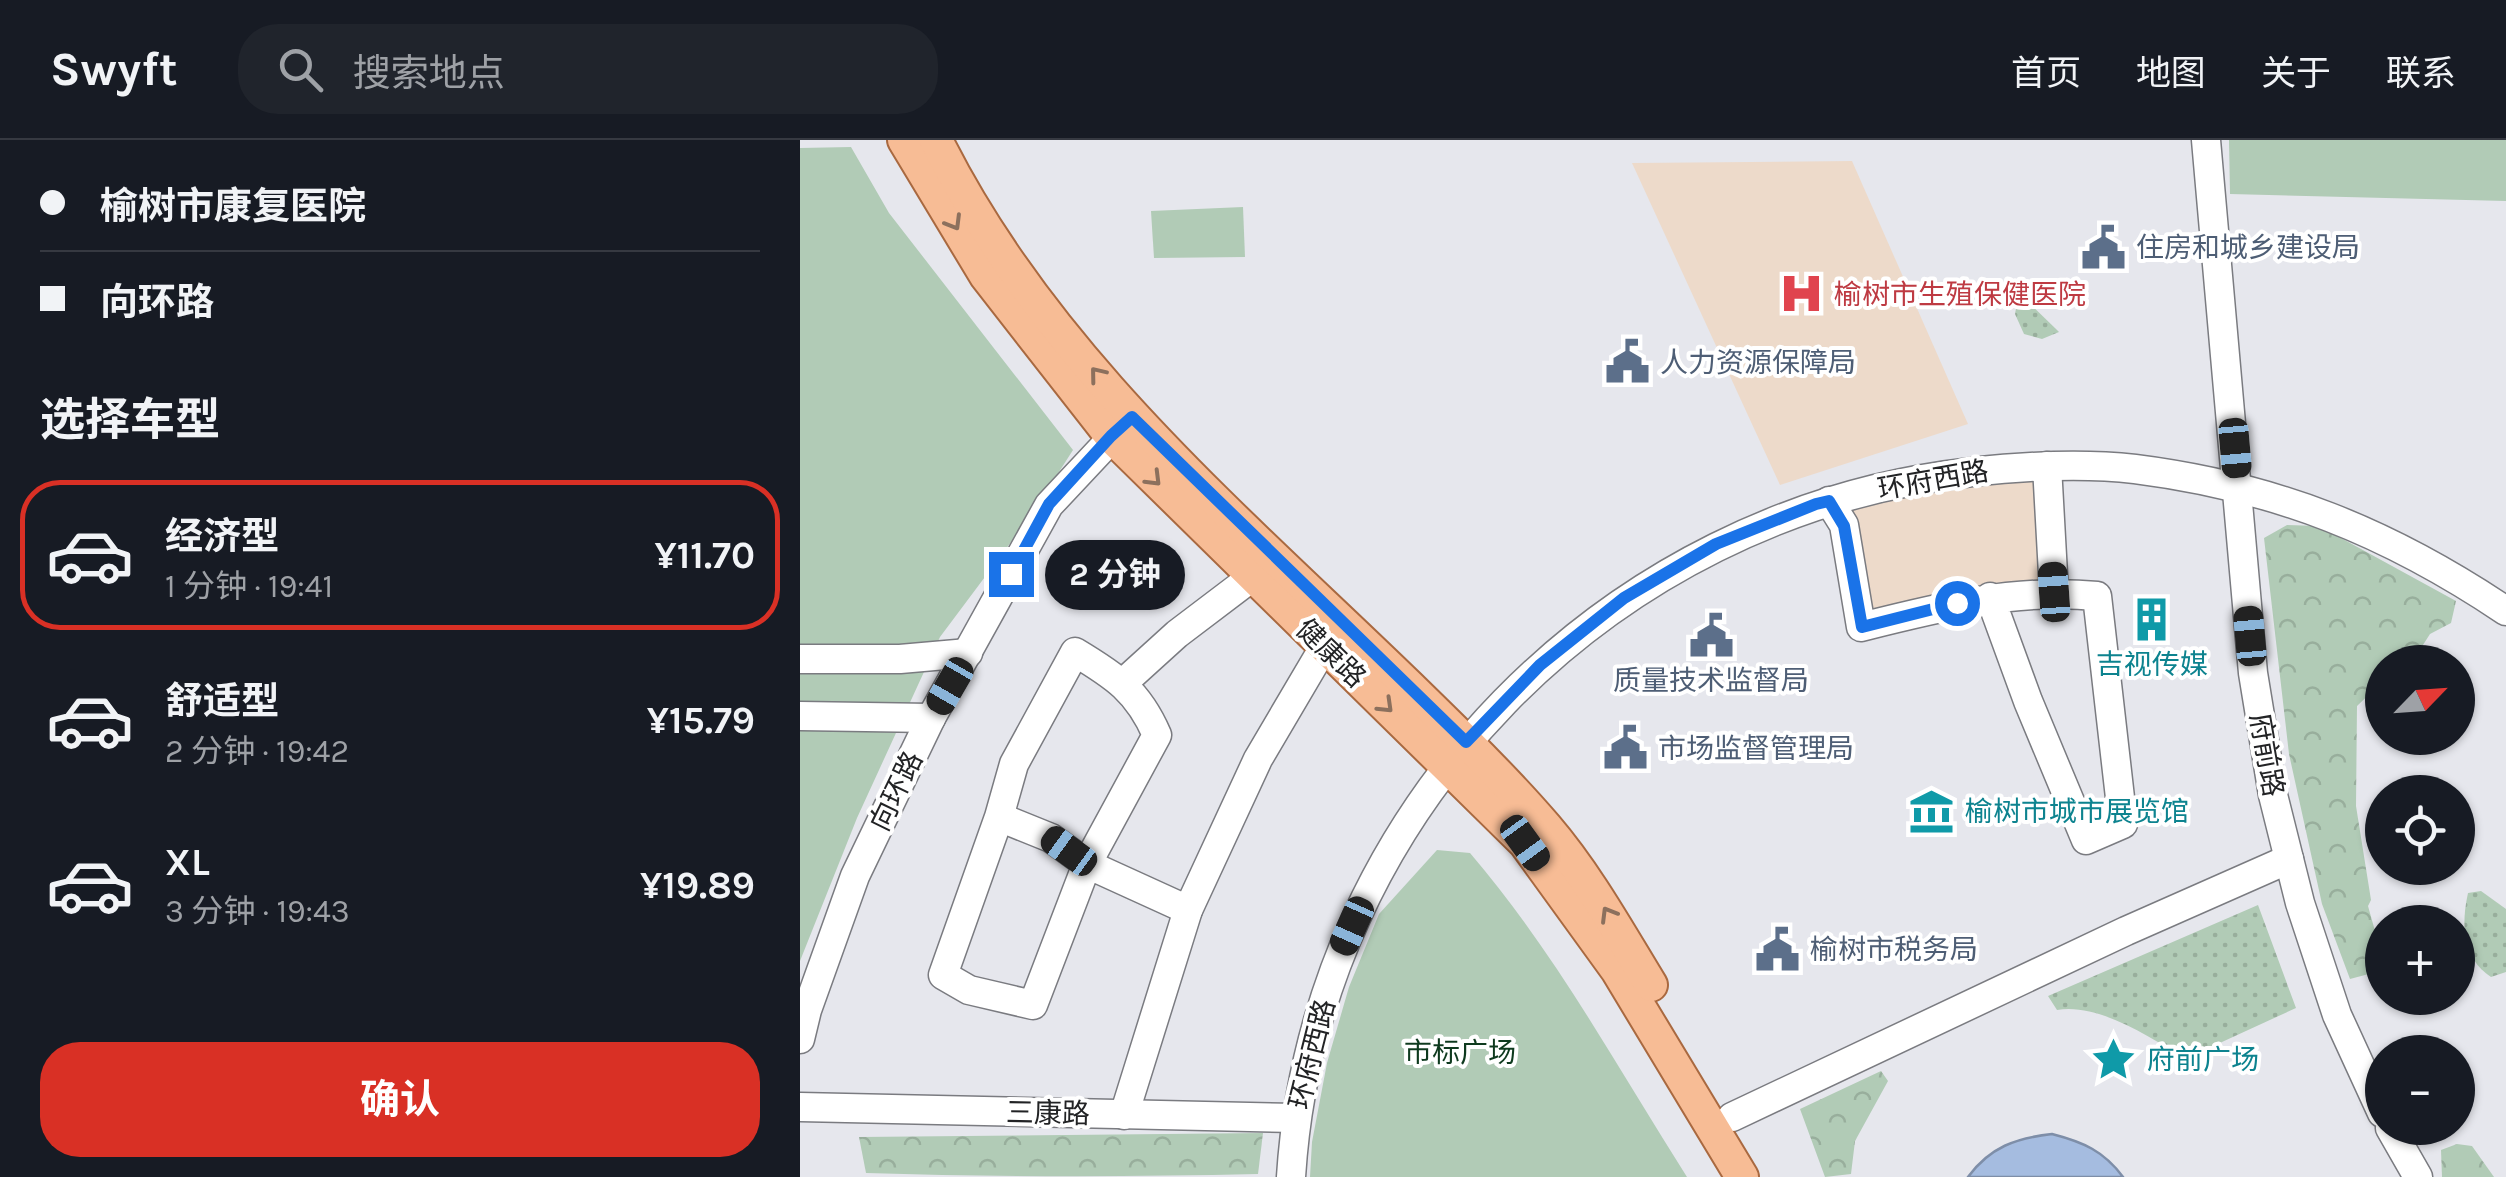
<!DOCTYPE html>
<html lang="zh">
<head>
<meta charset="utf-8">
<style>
  :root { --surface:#171b24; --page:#20242c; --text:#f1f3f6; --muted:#9ea1a6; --line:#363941; --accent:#d93025 }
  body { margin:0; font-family:Karla,"Noto Sans SC",sans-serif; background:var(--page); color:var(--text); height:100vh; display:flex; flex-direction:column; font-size:38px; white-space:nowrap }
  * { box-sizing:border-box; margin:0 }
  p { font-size:32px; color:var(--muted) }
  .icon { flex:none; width:55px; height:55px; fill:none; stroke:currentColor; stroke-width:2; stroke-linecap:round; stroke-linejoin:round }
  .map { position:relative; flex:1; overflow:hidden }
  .details { display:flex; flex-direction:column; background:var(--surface); width:800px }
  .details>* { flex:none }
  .banner { display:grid; align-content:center; height:220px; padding:0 40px; background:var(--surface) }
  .needle { width:65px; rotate:65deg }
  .tools { position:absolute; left:1565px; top:505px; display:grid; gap:20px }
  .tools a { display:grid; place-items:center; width:110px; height:110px; border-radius:50%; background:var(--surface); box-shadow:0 2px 8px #0004; font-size:50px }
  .end { position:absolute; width:45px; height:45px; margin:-22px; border:12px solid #1a73e8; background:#fff; box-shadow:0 0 0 5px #fff }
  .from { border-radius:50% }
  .bubble { position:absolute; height:70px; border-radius:35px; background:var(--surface); box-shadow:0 2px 8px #0004; font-size:32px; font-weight:700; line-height:70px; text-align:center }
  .car { position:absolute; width:30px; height:60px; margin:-30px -15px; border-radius:12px; box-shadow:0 0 8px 2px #0007; background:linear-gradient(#222 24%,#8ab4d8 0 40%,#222 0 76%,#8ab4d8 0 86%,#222 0) }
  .banner b { display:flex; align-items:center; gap:35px; height:95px; font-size:38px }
  .banner b+b { border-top:2px solid var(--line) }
  .banner i { width:25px; height:25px; background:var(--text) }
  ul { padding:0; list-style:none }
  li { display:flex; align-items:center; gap:30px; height:150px; margin:0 20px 15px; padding:0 20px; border:5px solid transparent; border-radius:40px }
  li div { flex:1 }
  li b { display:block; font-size:38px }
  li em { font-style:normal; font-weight:700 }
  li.current { border-color:var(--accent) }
  li>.icon { width:90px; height:90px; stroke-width:1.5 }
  h2 { padding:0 40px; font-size:45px; line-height:120px }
  .primary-button { display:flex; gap:20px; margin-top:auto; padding:20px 40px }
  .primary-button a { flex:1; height:115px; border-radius:40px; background:var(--accent); color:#fff; font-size:40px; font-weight:700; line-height:115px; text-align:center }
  header { display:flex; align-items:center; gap:60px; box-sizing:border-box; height:140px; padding:0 50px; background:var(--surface); border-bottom:2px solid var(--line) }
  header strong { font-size:48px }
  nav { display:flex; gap:55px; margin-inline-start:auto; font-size:35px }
  .search { width:700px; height:90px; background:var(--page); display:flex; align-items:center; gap:25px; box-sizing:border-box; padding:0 35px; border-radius:40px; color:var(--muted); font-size:38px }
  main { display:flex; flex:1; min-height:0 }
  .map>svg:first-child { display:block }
  .medical { fill:#eddaca }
  .grass { fill:url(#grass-dots) }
  .forest { fill:url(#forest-crowns) }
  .park { fill:#b1cbb6 }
  .water { fill:#a5bce0; stroke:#7e8ea8; stroke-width:2.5 }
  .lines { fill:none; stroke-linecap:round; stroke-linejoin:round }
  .minor-casing { stroke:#7a7b80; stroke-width:31 }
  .major-casing { stroke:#a96940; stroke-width:36 }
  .minor { stroke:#fff; stroke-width:28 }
  .major { stroke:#f7bc95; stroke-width:32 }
  .oneway { stroke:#8c705d }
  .route { stroke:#1a73e8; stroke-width:12 }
  .labels { text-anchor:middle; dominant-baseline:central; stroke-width:8; stroke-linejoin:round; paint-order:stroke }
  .service-label { font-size:28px; fill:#4e5e75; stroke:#fff; text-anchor:start }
  .health-label { font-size:28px; fill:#be3a42; stroke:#fff; text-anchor:start }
  .street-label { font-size:28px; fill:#222325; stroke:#fff }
  .culture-label { font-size:28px; fill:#0d838f; stroke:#fff; text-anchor:start }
  .park-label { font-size:28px; fill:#0e3a1e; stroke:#fff }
</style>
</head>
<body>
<header>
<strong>Swyft</strong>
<div class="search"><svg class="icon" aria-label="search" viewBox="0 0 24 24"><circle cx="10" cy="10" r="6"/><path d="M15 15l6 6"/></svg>搜索地点</div>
<nav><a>首页</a><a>地图</a><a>关于</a><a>联系</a></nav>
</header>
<main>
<section class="details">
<div class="banner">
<b><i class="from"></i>榆树市康复医院</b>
<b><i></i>向环路</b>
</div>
<h2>选择车型</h2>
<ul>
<li class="current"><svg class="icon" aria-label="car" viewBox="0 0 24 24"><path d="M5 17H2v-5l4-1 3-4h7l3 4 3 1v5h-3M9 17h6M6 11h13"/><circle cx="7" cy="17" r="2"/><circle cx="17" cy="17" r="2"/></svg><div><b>经济型</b><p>1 分钟 · 19:41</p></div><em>¥11.70</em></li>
<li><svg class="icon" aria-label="car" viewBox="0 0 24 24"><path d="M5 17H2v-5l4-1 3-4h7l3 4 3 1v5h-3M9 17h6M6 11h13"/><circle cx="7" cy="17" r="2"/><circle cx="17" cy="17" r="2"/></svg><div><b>舒适型</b><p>2 分钟 · 19:42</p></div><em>¥15.79</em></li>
<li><svg class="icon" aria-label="car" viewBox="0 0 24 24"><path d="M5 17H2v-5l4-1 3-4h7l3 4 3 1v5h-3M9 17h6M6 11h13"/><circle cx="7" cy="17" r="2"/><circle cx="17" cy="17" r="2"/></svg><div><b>XL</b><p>3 分钟 · 19:43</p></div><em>¥19.89</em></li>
</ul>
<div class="primary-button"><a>确认</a></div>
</section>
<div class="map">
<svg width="1706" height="1037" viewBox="0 0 1706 1037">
  <defs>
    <pattern id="grass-dots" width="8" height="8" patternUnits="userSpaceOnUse" patternTransform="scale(2.5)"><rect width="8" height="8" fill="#b1cbb6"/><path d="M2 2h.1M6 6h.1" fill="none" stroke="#98ae9c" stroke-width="1.8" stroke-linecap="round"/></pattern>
    <pattern id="forest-crowns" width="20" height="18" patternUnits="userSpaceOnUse" patternTransform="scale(2.5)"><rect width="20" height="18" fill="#b1cbb6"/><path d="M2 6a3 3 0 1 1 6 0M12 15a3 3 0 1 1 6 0" fill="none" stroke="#98ae9c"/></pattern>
  </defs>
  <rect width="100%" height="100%" fill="#e6e7ed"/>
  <!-- medical -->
  <g class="medical">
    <path d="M1052,21L1168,284L980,345L832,23Z"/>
    <path d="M1247,326L1254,452L1061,487L1029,361Z"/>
  </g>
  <!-- grass -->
  <g class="grass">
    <path d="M1219,153L1256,189L1259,192L1242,199L1224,194L1215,174Z"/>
    <path d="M1681,751L1706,769V832L1691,837C1662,818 1661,785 1668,753Z"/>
    <path d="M1458,765L1496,868L1385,919C1350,897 1299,863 1257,870L1248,856Z"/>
  </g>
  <!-- forest -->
  <g class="forest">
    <path d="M1487,385L1519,386L1656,461L1651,483L1630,494L1612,522H1582V542L1557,566L1556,666L1571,760L1568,766L1582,816L1580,831L1550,839L1522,764L1489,614L1464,398Z"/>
    <path d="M1081,931L1088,941L1055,1001L1051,1034L1025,1037L1000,969Z"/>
    <path d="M463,993L458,1034C328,1037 195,1037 66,1033L59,997Z"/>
    <path d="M1657,1004L1672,1006L1694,1037H1642L1641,1010Z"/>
  </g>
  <!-- park -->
  <g class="park">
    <path d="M1429,0H1706V61L1430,54Z"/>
    <path d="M51,7L89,73L273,310L232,374L140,497L57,678L0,821V8Z"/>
    <path d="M443,67L445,117L354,118L351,71Z"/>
    <path d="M637,710L670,713C755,812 817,927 887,1037H510L512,1002L527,923L549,847L579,774Z"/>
  </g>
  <!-- water -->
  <path class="water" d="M1252,994C1283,1002 1304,1011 1323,1037H1168C1190,1007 1216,998 1252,994Z"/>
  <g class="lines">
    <defs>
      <g id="minor">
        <path d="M1406,0L1453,533L1473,655L1500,763L1537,875L1582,973"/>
        <path d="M1247,326L1254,452"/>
        <path d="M1029,361L1044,385L1061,487C1140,467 1215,448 1297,456L1323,684L1286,700L1228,561L1190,457"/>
        <path d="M0,519H100L168,513"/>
        <path d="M323,543L377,494L468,425"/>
        <path d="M0,576L131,578"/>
        <path d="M199,677L143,835L169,850L233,865L287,724L251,698L199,677L214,624L275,512C315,536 338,551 357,595L287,724L388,770"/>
        <path d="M0,899L7,870L55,736L131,578L249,365L326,283"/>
        <path d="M0,967L496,978"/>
        <path d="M324,975L388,770L458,619L534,490"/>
        <path d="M932,977L1326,791L1489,719"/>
        <path d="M1590,988L1618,1037"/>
        <path d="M491,1037C514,670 810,372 1172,332C1225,326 1282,323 1335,329C1477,347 1588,392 1706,471"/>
      </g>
      <g id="major">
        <path d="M104,0L186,136L311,296L725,703L817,830L942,1037"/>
        <path d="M136,0C244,218 437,379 609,546C656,592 704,638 746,687C787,735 818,791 851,845"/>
      </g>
    </defs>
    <!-- minor casing -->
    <use href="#minor" class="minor-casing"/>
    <!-- major casing -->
    <use href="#major" class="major-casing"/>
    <!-- minor -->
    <use href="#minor" class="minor"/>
    <!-- major -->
    <use href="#major" class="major"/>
  </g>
  <!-- one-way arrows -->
  <defs><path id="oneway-chevron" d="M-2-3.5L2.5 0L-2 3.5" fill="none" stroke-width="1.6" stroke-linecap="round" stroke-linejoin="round" transform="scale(2.5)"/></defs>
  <g class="oneway">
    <use href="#oneway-chevron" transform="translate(154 83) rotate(59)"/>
    <use href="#oneway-chevron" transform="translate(297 234) rotate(-129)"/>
    <use href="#oneway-chevron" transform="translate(354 339) rotate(45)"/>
    <use href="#oneway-chevron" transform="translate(586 566) rotate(44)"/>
    <use href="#oneway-chevron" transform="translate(808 774) rotate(-121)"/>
  </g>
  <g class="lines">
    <!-- route -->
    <path class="route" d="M211,434L249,364L311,296L332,277L666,602L740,525L824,458L916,404L1016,364L1029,361L1044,386L1062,487L1157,463"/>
  </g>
  <!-- icons -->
  <defs>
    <symbol id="civic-bare" viewBox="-9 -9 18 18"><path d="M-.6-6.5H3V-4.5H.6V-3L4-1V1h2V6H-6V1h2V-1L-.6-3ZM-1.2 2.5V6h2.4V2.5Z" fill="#5c6f8a" stroke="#fff" stroke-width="2.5" paint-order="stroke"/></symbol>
    <symbol id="hospital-bare" viewBox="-9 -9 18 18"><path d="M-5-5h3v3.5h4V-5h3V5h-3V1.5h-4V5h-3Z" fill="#e0444e" stroke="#fff" stroke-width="2.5" paint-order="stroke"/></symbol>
    <symbol id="building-bare" viewBox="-9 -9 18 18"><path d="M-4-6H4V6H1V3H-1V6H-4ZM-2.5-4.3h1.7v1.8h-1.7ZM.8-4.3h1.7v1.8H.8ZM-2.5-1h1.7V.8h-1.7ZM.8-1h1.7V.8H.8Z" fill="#0f9aa8" stroke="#fff" stroke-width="2.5" paint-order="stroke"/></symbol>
    <symbol id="museum-bare" viewBox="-9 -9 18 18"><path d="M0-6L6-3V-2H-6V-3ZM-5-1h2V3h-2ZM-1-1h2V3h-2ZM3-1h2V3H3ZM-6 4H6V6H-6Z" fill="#0f9aa8" stroke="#fff" stroke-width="2.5" paint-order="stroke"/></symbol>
    <symbol id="sight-bare" viewBox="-9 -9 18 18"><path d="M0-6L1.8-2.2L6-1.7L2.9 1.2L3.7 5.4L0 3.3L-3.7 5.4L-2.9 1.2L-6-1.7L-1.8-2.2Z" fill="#0f9aa8" stroke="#fff" stroke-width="2.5" paint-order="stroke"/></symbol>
  </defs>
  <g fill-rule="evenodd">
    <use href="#civic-bare" x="1272" y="76" width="63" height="63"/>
    <use href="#hospital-bare" x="970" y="122" width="63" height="63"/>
    <use href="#civic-bare" x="796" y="190" width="63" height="63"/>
    <use href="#building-bare" x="1320" y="448" width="63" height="63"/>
    <use href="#civic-bare" x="880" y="464" width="63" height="63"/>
    <use href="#civic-bare" x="794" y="576" width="63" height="63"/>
    <use href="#museum-bare" x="1100" y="640" width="63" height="63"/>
    <use href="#civic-bare" x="946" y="778" width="63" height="63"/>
    <use href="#sight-bare" x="1282" y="888" width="63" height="63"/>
  </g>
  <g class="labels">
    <!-- service labels -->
    <g class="service-label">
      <text x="1336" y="107">住房和城乡建设局</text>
      <text x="860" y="222">人力资源保障局</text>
      <text x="911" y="540" text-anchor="middle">质量技术监督局</text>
      <text x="858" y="608">市场监督管理局</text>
      <text x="1010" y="809">榆树市税务局</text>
    </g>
    <!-- health labels -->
    <g class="health-label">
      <text x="1034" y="154">榆树市生殖保健医院</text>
    </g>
    <!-- street labels -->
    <g class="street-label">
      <text transform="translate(1133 340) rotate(-10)">环府西路</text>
      <text transform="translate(531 513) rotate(44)">健康路</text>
      <text transform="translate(1467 615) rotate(80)">府前路</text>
      <text transform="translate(96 651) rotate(-64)">向环路</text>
      <text transform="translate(512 914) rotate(-76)">环府西路</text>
      <text transform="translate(248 973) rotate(1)">三康路</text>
    </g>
    <!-- culture labels -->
    <g class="culture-label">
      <text x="1352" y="524" text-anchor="middle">吉视传媒</text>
      <text x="1165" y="671">榆树市城市展览馆</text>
      <text x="1347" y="919">府前广场</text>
    </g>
    <!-- park labels -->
    <g class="park-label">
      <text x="660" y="912">市标广场</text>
    </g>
  </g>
</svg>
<div class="tools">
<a><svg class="needle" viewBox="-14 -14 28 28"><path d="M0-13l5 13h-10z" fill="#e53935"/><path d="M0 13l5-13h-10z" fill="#9ea1a6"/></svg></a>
<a><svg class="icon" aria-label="locate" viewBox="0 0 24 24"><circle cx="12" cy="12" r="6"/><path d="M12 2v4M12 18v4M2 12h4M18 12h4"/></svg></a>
<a>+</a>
<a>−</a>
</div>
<i class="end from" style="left:1157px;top:463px"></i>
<i class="end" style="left:211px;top:434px"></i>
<div class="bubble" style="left:245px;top:400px;width:140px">2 分钟</div>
<i class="car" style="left:1435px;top:308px;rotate:175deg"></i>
<i class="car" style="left:1254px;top:452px;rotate:356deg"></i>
<i class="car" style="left:1450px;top:496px;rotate:355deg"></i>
<i class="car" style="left:150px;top:546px;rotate:210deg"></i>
<i class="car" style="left:725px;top:703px;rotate:144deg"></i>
<i class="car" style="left:269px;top:711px;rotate:306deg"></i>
<i class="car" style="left:552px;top:786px;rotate:204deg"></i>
</div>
</main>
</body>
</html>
